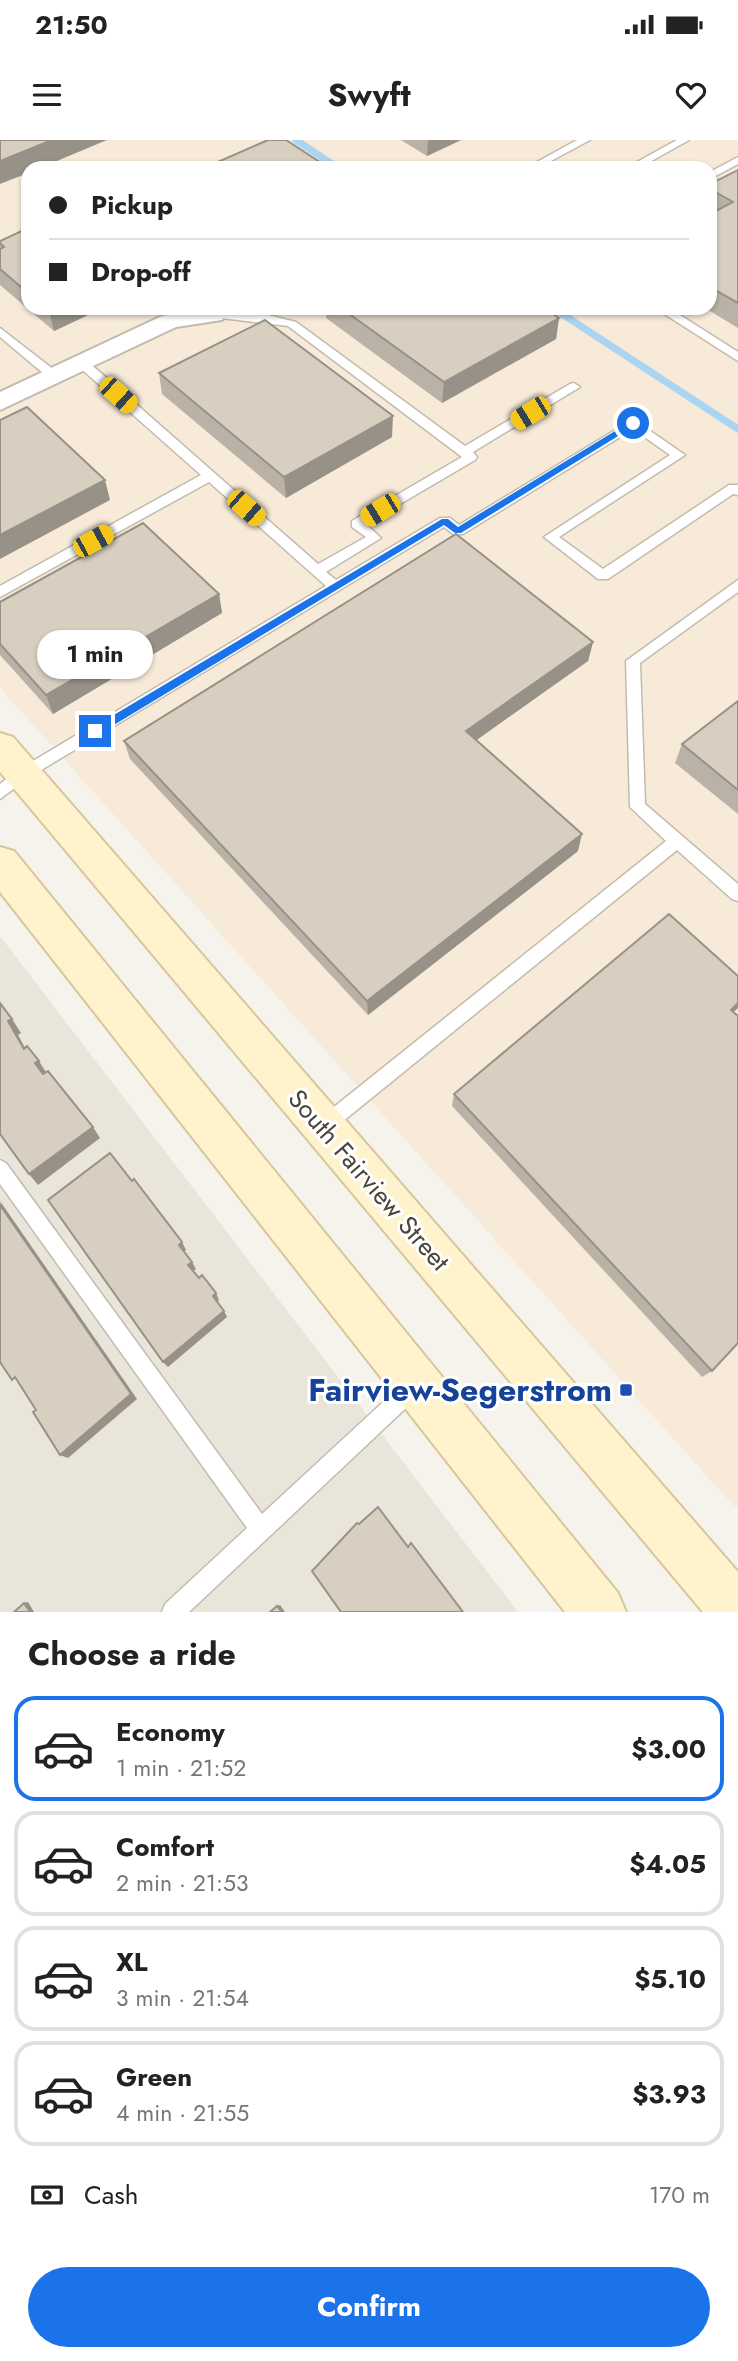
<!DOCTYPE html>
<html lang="en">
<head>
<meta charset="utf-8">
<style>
  :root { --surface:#fff; --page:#f6f6f6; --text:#222; --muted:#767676; --line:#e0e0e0; --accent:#1a73e8 }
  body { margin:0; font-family:Jost,sans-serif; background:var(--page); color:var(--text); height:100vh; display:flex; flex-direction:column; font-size:26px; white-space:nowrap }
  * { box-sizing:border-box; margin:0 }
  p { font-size:23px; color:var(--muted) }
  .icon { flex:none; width:38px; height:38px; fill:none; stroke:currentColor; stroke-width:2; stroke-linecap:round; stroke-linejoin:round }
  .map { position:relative; height:1472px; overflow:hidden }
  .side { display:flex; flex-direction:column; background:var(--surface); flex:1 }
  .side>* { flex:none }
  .banner { position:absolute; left:21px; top:21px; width:696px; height:154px; border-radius:21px; box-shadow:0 2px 5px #0004; display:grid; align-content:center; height:154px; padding:0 28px; background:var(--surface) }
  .end { position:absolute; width:32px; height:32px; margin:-16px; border:9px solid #1a73e8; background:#fff; box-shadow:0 0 0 4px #fff }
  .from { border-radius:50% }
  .bubble { position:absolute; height:49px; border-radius:24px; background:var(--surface); box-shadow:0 2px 5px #0004; font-size:23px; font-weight:700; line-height:49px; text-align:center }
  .car { position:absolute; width:21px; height:42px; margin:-21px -10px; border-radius:9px; box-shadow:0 0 5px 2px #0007; background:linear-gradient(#f5c518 24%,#345 0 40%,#f5c518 0 76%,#345 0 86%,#f5c518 0) }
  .banner b { display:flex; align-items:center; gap:24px; height:66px; font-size:26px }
  .banner b+b { border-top:2px solid var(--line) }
  .banner i { width:18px; height:18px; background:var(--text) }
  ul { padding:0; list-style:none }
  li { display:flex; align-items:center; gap:21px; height:105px; margin:0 14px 10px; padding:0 14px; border:4px solid var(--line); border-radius:21px }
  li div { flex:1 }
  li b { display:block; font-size:26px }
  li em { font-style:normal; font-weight:700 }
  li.active { border-color:var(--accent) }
  li>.icon { width:63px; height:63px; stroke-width:1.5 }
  h2 { padding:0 28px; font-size:32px; line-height:84px }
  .pay { display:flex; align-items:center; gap:18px; height:77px; padding:0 28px; font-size:26px }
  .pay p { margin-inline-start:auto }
  .button { display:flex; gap:14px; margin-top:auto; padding:14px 28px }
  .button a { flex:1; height:80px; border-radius:42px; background:var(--accent); color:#fff; font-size:28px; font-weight:700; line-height:80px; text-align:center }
  .status { display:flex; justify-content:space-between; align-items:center; height:49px; padding:0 35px; background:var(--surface); direction:ltr }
  .status svg { height:19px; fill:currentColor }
  header { display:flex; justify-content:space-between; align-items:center; height:91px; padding:0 28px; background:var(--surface); font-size:32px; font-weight:700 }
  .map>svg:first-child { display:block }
  .residential { fill:#eae5da }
  .commercial { fill:#f7ead8; fill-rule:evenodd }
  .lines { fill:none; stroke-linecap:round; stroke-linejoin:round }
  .stream { stroke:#a9d4f2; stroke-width:7 }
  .service-casing { stroke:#c2bbae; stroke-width:3 }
  .minor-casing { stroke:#c2bbae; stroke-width:4 }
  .secondary-casing { stroke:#d6c79b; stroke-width:4 }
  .service { fill:#fff; fill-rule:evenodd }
  .minor { fill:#fff; fill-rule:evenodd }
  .secondary { fill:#fff3cd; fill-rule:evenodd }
  .wall { fill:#bab2a6 }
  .shaded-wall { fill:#979187 }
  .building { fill:#d8cfc1; stroke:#979187; stroke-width:2 }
  .route { fill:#1a73e8 }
  .transit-dot { fill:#1a4fb4; stroke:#fff; stroke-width:2.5 }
  .labels { text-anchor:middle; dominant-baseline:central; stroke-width:6; stroke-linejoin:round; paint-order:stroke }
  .street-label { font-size:26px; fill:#4b4439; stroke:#fff }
  .near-transit-label { font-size:32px; font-weight:bold; fill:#164399; stroke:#fff; text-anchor:end }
</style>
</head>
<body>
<div class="status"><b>21:50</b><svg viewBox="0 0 49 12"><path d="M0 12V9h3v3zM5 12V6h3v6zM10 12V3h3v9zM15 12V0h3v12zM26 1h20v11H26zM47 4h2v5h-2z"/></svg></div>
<header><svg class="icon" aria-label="menu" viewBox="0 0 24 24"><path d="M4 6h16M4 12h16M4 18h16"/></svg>Swyft<svg class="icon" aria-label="heart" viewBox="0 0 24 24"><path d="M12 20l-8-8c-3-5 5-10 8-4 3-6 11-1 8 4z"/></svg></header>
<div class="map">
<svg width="738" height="1472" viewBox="0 0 738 1472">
  <rect width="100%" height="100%" fill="#f6f3ec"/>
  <!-- residential -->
  <path class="residential" d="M0,796L518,1472H0Z"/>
  <!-- commercial -->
  <path class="commercial" d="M0,0H738V1367L733,1365L0,548ZM28,28H710V168H28Z"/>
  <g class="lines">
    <!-- stream -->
    <g class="stream">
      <path d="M296,0L338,28"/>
      <path d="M553,168L738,289"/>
    </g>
    <defs>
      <g id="service">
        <path d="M577,0H590L549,22L558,28H546L537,22Z"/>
        <path d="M677,0H689L639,28H626Z"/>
        <path d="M738,17V24L710,39V32Z"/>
        <path d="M192,168L268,175L296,182L465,306L570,244L574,243L580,247L473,312L477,317L475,320L366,384L381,398L326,432L336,440L440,378H450L459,385L633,279L685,315L559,397L603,429L729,345H738V355L733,354L608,439H598L544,397L670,315L633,289L463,394H453L444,387L28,638L0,659V644L18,630L326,446L209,342L0,457V446L201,335L78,226V220H86L318,424L366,397L352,387V381L462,317L288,186L221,178Z"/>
        <path d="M655,168H669L738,212V221Z"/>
        <path d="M0,188L58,233V239H50L0,197Z"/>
        <path d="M738,440V452L640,523L645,664L738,744V761L732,759L677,710L331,991L325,994L319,991L316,985L319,979L666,701L630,667L626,521Z"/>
        <path d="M0,1020L6,1023L262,1374L408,1239L415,1236L422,1239L425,1246L422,1253L189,1472H162L165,1464L247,1388L0,1044Z"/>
      </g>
      <path id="minor" d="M213,168L222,170L226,175L222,180L176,187L0,270V252L162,176Z"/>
      <g id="secondary">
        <path d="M0,593L13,597L738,1432V1472H703L0,632Z"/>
        <path d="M0,707L14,711L618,1453L626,1472H565L0,752Z"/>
      </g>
    </defs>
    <!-- service casing -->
    <use href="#service" class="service-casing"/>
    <!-- minor casing -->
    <use href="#minor" class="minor-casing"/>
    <!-- secondary casing -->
    <use href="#secondary" class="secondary-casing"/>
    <!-- service -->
    <use href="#service" class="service"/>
    <!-- minor -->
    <use href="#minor" class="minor"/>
    <!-- secondary -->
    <use href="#secondary" class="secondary"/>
  </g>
  <!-- wall -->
  <g class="wall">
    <path d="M401,0H461L427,16Z"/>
    <path d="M738,30V188L705,168H710V44Z"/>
    <path d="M28,88V168H103L54,191L0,145V101Z"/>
    <path d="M326,168H544L559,178L556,199L442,263L326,178Z"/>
    <path d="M159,233L392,297L286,358L162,254Z"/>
    <path d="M219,454L222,473L53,574L0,515V462Z"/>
    <path d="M593,502L588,521L476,600L578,711L368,875L130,619L124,601Z"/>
    <path d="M738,561V674L675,623L682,604Z"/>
    <path d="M734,872L712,1231L702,1237L452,966L454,954Z"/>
  </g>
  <!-- shaded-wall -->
  <g class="shaded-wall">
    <path d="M52,0H107L40,28H28V33L0,44V21Z"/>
    <path d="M428,0H461L427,16Z"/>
    <path d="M54,168H103L54,191L49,170Z"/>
    <path d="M559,178L556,199L442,263L444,242Z"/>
    <path d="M393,276L392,297L286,358L284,337Z"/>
    <path d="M105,340L110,360L0,419V395Z"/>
    <path d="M219,454L222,473L53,574L46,555Z"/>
    <path d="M593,502L588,521L464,609L466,591Z"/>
    <path d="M582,694L578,711L368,875L367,861Z"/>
    <path d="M738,863V868L721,884L731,870Z"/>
    <path d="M12,879L21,893L18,895L33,922L8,881Z"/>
    <path d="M39,921L47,934L44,937L35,923Z"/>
    <path d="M93,987L100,998L38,1045L29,1034Z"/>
    <path d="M0,1061L137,1259L68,1318L60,1315Z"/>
    <path d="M182,1102L186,1110L183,1112L179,1105Z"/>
    <path d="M192,1122L196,1129L192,1132L188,1125Z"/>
    <path d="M216,1153L219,1160L216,1162L213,1156Z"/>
    <path d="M224,1171L227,1177L168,1227L163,1222Z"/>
    <path d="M28,1462L34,1472H30L24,1463Z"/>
    <path d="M280,1465L285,1472H282L277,1466Z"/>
  </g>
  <!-- building -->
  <g class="building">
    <path d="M0,0H52L0,21Z"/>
    <path d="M268,0H286L329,28H204Z"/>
    <path d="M738,30V163L710,147V74L733,62L710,49V44Z"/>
    <path d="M28,88V153L0,129V109L4,107L0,103V101Z"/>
    <path d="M341,168H544L559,178L444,242Z"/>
    <path d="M265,180L393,276L284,337L159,233Z"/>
    <path d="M27,267L105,340L0,395V280Z"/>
    <path d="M143,383L219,454L46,555L0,504V462Z"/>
    <path d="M456,394L593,502L466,591L582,694L367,861L124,601Z"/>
    <path d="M738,561V650L682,604Z"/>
    <path d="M669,774L738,836V863L731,870L738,876V1203L712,1231L454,954Z"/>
    <path d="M0,863L12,879L8,881L24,909L27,906L39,921L35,923L43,934L48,931L93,987L29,1034L0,994Z"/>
    <path d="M110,1013L132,1041L134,1039L182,1102L179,1105L192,1122L188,1125L199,1138L202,1135L216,1153L213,1156L224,1171L163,1222L48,1060Z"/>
    <path d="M0,1065L131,1254L60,1315L33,1272L36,1270L15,1237L12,1240L0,1222Z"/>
    <path d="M378,1367L408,1407L411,1403L463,1472H341L312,1431L357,1383L359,1384Z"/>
    <path d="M24,1463L30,1472H14Z"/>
    <path d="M277,1466L282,1472H270Z"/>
  </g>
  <!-- route -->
  <path class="route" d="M633,280L638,283L636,285L461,393H455L444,385L99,594H92V588L442,379H448L458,387Z"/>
  <!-- markers -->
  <rect class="transit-dot" x="619" y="1243" width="14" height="14" rx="3.5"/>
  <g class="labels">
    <!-- street labels -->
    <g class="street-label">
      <text transform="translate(369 1040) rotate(49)">South Fairview Street</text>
    </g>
    <!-- near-transit labels -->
    <g class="near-transit-label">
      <text x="612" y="1250">Fairview-Segerstrom</text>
    </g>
  </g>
</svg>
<i class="end from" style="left:633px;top:283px"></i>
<i class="end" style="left:95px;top:591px"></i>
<div class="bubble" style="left:37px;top:490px;width:116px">1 min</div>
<i class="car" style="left:118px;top:255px;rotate:132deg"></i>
<i class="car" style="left:530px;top:273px;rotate:239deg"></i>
<i class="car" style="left:246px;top:368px;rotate:131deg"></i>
<i class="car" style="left:380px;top:370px;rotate:239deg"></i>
<i class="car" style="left:93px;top:401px;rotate:61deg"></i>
<div class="banner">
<b><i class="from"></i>Pickup</b>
<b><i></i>Drop-off</b>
</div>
</div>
<section class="side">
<h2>Choose a ride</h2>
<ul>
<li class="active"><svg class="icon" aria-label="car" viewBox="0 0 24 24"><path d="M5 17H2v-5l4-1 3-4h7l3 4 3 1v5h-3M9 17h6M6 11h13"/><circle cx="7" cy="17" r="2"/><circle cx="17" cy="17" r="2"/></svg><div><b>Economy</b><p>1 min · 21:52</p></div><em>$3.00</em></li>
<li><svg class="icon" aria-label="car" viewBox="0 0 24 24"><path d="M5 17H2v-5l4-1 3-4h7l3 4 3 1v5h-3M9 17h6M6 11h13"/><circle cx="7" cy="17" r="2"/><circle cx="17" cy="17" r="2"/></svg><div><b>Comfort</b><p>2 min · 21:53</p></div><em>$4.05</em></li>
<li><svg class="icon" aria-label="car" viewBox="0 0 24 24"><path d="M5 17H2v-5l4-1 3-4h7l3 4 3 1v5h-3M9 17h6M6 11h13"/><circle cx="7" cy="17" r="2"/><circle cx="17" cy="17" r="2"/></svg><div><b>XL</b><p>3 min · 21:54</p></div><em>$5.10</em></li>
<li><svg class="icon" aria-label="car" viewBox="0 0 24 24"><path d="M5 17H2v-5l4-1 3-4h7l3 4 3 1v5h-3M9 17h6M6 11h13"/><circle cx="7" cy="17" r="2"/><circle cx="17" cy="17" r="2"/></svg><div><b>Green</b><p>4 min · 21:55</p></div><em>$3.93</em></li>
</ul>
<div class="pay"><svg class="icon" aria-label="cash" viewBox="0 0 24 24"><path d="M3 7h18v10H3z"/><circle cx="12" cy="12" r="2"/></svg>Cash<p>170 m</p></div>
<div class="button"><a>Confirm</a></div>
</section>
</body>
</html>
